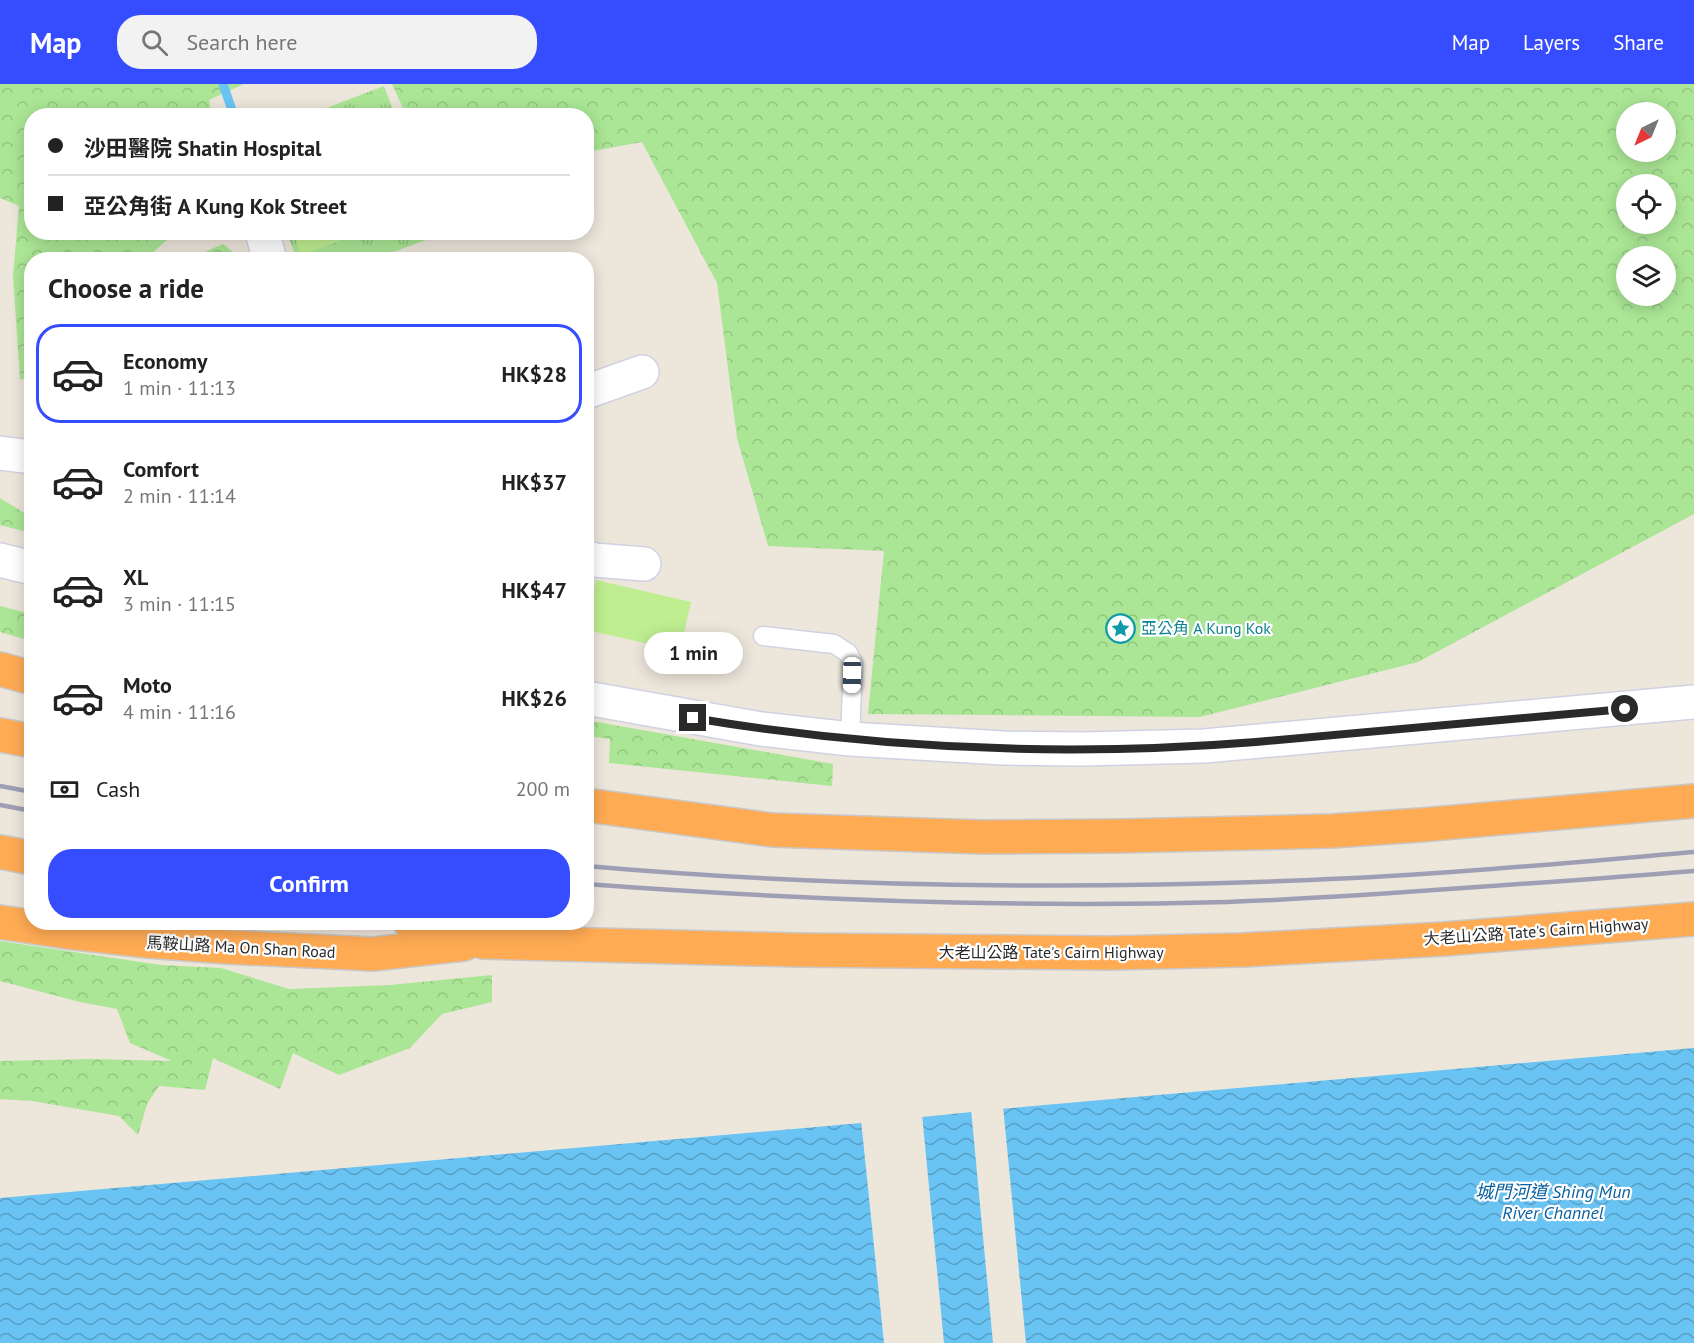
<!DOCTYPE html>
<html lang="en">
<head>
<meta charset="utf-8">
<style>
  :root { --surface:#fff; --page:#f2f2f2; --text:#222; --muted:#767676; --line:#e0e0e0; --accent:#364cff }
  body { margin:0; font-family:"PT Sans","Noto Sans TC",sans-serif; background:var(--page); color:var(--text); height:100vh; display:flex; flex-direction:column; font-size:22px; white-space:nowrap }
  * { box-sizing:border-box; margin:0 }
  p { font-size:20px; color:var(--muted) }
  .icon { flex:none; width:33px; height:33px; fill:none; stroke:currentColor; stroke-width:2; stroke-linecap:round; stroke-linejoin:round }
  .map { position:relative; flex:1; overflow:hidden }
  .details { position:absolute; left:24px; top:168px; width:570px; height:678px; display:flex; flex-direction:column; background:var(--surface); border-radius:24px; box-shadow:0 3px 15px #0003 }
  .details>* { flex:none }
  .hud { position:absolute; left:24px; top:24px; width:570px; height:132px; border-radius:24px; box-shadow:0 3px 15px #0003; display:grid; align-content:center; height:132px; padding:0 24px; background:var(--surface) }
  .needle { width:39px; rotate:223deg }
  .fabs { position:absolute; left:1616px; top:18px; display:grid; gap:12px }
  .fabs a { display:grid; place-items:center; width:60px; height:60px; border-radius:50%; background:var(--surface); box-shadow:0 3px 15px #0003; font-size:30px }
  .end { position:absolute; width:27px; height:27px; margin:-14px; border:8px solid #2a2a2a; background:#fff; box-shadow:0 0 0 3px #fff }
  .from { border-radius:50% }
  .bubble { position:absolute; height:42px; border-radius:21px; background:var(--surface); box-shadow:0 3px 15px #0003; font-size:20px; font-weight:800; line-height:42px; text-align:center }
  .car { position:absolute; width:18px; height:36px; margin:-18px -9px; border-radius:8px; box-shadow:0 0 4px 2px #0007; background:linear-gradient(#fff 24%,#345 0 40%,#fff 0 76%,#345 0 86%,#fff 0) }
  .hud b { display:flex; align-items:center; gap:21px; height:57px; font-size:22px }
  .hud b+b { border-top:2px solid var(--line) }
  .hud i { width:15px; height:15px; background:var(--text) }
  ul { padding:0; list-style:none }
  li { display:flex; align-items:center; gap:18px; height:99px; margin:0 12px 9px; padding:0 12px; border:3px solid transparent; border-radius:24px }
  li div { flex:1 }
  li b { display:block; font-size:22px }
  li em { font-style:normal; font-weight:800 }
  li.active { border-color:var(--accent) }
  li>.icon { width:54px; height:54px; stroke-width:1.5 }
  h2 { padding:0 24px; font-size:27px; line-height:72px }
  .pay { display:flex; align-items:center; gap:15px; height:66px; padding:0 24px; font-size:22px }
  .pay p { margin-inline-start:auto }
  .primary-button { display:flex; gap:12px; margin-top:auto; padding:12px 24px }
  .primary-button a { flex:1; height:69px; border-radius:24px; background:var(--accent); color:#fff; font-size:24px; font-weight:800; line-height:69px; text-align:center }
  header { display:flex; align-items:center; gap:36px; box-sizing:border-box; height:84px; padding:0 30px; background:var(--accent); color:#fff }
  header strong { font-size:28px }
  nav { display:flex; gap:33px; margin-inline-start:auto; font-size:21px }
  .search { width:420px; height:54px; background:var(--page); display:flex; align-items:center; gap:15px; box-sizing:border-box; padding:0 21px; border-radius:24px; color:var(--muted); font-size:22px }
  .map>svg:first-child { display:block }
  .forest { fill:url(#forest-crowns); fill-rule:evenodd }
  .park { fill:url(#park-tufts) }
  .pitch { fill:#bfee90 }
  .water { fill:url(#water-waves) }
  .pier { fill:#ede6db }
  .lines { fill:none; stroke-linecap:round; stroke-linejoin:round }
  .stream { stroke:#69c4f3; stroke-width:9 }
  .lane-casing { stroke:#d0d2e3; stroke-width:21 }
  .street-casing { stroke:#d0d2e3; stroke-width:36 }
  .secondary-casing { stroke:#d0d2e3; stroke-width:36 }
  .highway-casing { stroke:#c8c8c8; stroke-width:36 }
  .lane { stroke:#fff; stroke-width:18 }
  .street { stroke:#fff; stroke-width:33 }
  .secondary { stroke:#fff; stroke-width:33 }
  .highway { stroke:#ffab54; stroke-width:33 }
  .rail { stroke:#9e9fb5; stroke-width:4.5 }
  .route { stroke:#2a2a2a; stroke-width:8 }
  .labels { text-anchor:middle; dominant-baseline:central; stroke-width:4.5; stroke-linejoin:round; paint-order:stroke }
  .culture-label { font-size:16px; fill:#0d838f; stroke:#fff; text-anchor:start }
  .street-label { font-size:16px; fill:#2a2a2a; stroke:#fff }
  .water-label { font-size:18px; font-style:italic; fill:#0860a0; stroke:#fff }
</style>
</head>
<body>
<header>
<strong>Map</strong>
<div class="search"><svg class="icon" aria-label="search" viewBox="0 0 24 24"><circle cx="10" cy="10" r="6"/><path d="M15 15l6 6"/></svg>Search here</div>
<nav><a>Map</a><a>Layers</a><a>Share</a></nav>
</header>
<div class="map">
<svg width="1694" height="1259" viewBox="0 0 1694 1259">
  <defs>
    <pattern id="forest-crowns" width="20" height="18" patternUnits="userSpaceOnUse" patternTransform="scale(1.5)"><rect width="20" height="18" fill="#aae695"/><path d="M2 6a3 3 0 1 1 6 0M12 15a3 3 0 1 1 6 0" fill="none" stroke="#92c581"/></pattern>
    <pattern id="park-tufts" width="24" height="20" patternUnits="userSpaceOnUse" patternTransform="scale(1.5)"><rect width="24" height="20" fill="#aae695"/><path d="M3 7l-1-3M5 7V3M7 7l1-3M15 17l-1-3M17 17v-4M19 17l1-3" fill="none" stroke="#92c581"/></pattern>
    <pattern id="water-waves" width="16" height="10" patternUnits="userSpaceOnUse" patternTransform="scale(1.5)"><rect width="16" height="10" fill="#69c4f3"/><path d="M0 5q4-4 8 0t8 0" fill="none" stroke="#579fc5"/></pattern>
  </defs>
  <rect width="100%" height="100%" fill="#ede6db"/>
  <!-- forest -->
  <g class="forest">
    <path d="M0,0H244L209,16L212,31L32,32V148L175,149L150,171L129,175L32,176L31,292L20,296L13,192L19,122L0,114Z"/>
    <path d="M392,0H1694V430L1418,578L1200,633L868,630L884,467L768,462L737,354L717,199L642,58L587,68L586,32L406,31ZM1665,28V68H1626V28ZM1626,100H1665V140H1626ZM1665,172V212H1626V172Z"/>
    <path d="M223,160L242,175H188Z"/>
    <path d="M0,414L31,433V449L0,441Z"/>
    <path d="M0,522L31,530V557L0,548Z"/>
    <path d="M586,636L833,680L832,702L609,679L610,655L587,652Z"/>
    <path d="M0,857L161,881L221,884L289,905L390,901L492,891V918L442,930L410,964L339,991L293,969L280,1005L213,974L205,1006L159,1002L147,1020L138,1051L119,1032L32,1017L0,1015V977L92,975L172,977L130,959L117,925L80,918L0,897Z"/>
  </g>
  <!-- park -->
  <g class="park">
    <path d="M384,2L395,31H308Z"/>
    <path d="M438,148L439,151L375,175L297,176L287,149Z"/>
  </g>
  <!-- pitch -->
  <g class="pitch">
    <path d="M293,148H362V149L301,171Z"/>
    <path d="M596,496L691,518L680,567L587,546V539Z"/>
  </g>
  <!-- water -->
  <path class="water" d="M1694,964V1259H0V1114L873,1038L1011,1024Z"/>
  <!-- pier -->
  <g class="pier">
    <path d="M1003,1022L1026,1259H993L971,1025Z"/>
    <path d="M922,1030L944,1259H884L861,1036Z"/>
  </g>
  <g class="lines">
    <!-- stream -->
    <path class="stream" d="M223,0L234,32"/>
    <defs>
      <path id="lane" d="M763,552L834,560L848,569L853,579L850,655"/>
      <g id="street">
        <path d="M262,148L270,176"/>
        <path d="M586,308L642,288"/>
        <path d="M0,369L32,373"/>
        <path d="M586,473L594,476L644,480"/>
      </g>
      <g id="secondary">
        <path d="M0,476L32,484"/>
        <path d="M586,614L761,645L850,655L1003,664L1082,665L1204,662L1694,618"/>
      </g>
      <g id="highway">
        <path d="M0,585L32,594"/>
        <path d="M0,651L32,657"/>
        <path d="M586,721L772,746L982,753L1118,752L1332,747L1421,741L1694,717"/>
        <path d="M0,768L32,774"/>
        <path d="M0,838L67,848L147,857L227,863L373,870L464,860"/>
        <path d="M410,838L483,858L797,866L1109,869L1242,866L1444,855L1694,835"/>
      </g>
    </defs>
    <!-- lane casing -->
    <use href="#lane" class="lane-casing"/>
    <!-- street casing -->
    <use href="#street" class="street-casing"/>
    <!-- secondary casing -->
    <use href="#secondary" class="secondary-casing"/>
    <!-- highway casing -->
    <use href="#highway" class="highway-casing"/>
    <!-- lane -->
    <use href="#lane" class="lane"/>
    <!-- street -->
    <use href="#street" class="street"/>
    <!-- secondary -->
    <use href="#secondary" class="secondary"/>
    <!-- highway -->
    <use href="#highway" class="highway"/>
    <!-- rail -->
    <g class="rail">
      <path d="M0,702L32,708"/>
      <path d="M0,721L32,727"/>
      <path d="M586,782C827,803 1069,806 1310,796C1438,791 1566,779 1694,768"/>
      <path d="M586,800C800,816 1013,824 1227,818C1310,815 1394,809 1477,803C1550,798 1622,793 1694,787"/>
    </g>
  </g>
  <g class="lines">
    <!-- route -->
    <path class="route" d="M693,634C878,665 1068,673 1256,658L1625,625"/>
  </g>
  <!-- icons -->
  <defs>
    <symbol id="sight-ring" viewBox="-11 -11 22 22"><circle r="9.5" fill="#fff" stroke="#0f9aa8" stroke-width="1.5"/><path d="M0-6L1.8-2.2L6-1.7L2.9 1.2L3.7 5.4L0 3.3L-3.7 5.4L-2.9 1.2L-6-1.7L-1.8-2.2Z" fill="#0f9aa8"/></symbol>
  </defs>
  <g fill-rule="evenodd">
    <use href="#sight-ring" x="1104" y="528" width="33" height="33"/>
  </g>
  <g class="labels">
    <!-- culture labels -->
    <g class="culture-label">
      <text x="1141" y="544">亞公角 A Kung Kok</text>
    </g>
    <!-- street labels -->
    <g class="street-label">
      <text transform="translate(1536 847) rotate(-4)">大老山公路 Tate's Cairn Highway</text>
      <text transform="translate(241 863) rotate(3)">馬鞍山路 Ma On Shan Road</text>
      <text x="1051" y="868">大老山公路 Tate's Cairn Highway</text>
    </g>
    <!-- water labels -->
    <g class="water-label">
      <text x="1553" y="1107">城門河道 Shing Mun<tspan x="1553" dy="21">River Channel</tspan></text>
    </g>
  </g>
</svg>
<div class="fabs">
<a><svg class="needle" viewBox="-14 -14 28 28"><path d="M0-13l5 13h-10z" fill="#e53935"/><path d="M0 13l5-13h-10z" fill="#767676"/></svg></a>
<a><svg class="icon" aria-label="locate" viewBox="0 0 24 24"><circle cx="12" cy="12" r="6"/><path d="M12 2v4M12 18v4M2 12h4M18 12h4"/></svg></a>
<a><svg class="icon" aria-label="layers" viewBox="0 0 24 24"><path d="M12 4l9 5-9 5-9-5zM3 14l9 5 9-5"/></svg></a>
</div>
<i class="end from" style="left:1625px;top:625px"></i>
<i class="end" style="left:693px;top:634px"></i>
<div class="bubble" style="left:644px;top:548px;width:99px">1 min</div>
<i class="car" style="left:852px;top:591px;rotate:181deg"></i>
<div class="hud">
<b><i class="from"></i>沙田醫院 Shatin Hospital</b>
<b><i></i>亞公角街 A Kung Kok Street</b>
</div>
<section class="details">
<h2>Choose a ride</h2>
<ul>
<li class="active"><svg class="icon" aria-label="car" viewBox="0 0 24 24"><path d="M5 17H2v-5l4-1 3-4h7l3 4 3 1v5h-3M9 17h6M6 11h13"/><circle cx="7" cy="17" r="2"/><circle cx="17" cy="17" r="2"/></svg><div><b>Economy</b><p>1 min · 11:13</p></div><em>HK$28</em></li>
<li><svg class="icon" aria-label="car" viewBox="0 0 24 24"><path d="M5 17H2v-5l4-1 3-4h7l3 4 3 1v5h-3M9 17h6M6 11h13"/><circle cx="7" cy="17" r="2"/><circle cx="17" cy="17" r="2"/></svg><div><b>Comfort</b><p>2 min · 11:14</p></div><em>HK$37</em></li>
<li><svg class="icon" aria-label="car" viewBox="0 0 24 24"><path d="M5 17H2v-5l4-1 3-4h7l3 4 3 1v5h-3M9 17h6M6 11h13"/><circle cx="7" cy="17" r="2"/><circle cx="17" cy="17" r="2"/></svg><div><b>XL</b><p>3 min · 11:15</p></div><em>HK$47</em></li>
<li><svg class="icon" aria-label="car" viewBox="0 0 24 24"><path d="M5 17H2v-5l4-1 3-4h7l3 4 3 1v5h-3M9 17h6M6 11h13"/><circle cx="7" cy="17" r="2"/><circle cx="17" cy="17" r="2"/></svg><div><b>Moto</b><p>4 min · 11:16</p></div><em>HK$26</em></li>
</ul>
<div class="pay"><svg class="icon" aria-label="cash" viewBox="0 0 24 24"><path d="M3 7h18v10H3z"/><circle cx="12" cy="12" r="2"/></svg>Cash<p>200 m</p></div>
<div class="primary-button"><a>Confirm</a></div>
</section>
</div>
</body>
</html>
